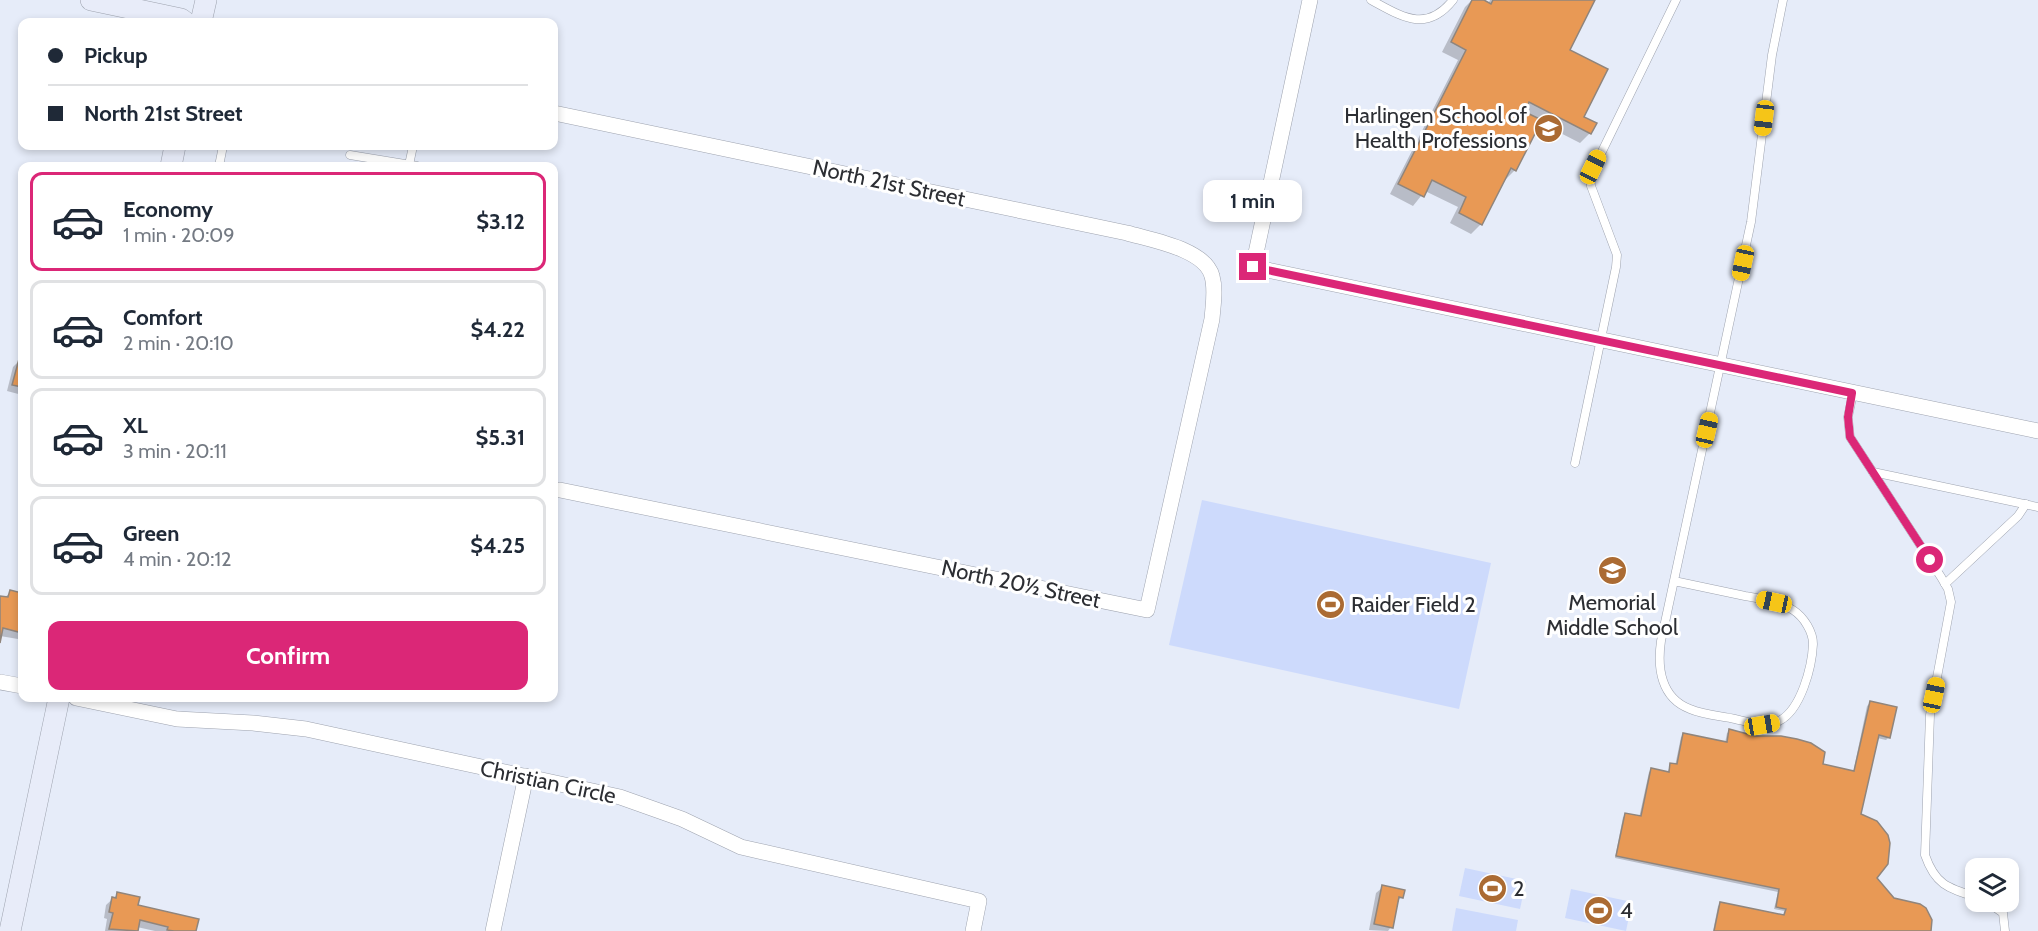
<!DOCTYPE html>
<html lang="en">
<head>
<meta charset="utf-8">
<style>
  :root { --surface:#fff; --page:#f6f6f7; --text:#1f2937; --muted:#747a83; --line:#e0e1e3; --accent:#db2777 }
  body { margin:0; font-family:Cabin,sans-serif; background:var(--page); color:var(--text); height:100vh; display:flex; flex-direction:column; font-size:22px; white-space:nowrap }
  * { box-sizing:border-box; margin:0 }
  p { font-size:20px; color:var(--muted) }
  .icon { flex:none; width:33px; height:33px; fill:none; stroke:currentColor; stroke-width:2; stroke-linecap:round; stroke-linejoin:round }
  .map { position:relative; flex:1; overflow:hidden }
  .details { position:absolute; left:18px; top:162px; width:540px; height:540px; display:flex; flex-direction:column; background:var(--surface); border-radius:12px; box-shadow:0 3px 9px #0003 }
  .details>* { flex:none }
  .top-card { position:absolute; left:18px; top:18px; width:540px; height:132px; border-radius:12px; box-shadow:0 3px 9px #0003; display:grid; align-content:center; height:132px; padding:0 30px; background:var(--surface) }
  .tools { position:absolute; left:1965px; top:858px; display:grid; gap:12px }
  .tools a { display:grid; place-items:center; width:54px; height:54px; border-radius:12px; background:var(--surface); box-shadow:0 3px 9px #0003; font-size:30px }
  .end { position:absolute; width:27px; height:27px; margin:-14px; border:8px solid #db2777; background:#fff; box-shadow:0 0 0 3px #fff }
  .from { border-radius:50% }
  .bubble { position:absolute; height:42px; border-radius:12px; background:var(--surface); box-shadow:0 3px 9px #0003; font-size:20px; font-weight:700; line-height:42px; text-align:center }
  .car { position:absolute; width:18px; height:36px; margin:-18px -9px; border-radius:8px; box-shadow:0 0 4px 2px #0007; background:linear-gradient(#f5c518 24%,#345 0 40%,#f5c518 0 76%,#345 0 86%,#f5c518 0) }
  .top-card b { display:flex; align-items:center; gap:21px; height:57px; font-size:22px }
  .top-card b+b { border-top:2px solid var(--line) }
  .top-card i { width:15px; height:15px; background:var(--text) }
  ul { padding:10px 0 0; list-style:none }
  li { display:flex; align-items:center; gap:18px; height:99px; margin:0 12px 9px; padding:0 18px; border:3px solid var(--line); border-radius:12px }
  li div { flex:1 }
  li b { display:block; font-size:22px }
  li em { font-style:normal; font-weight:700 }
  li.active { border-color:var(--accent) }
  li>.icon { width:54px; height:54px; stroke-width:1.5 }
  .button { display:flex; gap:12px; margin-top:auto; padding:12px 30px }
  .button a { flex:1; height:69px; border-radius:12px; background:var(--accent); color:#fff; font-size:24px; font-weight:700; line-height:69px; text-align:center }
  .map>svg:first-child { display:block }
  .green { fill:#cddafc }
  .shadow { fill:#0003 }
  .building { fill:#e89955; stroke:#90857c; stroke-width:1.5 }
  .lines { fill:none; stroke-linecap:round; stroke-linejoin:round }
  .lane-casing { stroke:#9ea3af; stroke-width:9 }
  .street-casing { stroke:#9ea3af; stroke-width:16 }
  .secondary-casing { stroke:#9ea3af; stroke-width:22 }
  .lane { stroke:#fff; stroke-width:8 }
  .street { stroke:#fff; stroke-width:15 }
  .secondary { stroke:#e8ecf9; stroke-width:21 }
  .route { stroke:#db2777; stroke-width:8 }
  .labels { text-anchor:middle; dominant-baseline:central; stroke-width:6; stroke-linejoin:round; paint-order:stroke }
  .poi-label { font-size:22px; fill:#2c2e33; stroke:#fff; text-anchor:start }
  .street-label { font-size:22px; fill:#2c2e33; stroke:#fff }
</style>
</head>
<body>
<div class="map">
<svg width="2038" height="931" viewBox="0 0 2038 931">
  <rect width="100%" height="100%" fill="#e6ecf9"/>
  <!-- green -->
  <g class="green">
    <path d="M1202,500L1491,563L1459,709L1169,645Z"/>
    <path d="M1465,868L1526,881L1520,909L1459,896Z"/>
    <path d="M1571,889L1632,902L1626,931L1565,918Z"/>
    <path d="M1456,908L1518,920L1516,931H1452Z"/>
  </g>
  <!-- shadow -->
  <g class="shadow">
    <path d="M1472,0H1481L1488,4L1490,0H1593L1568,50L1582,117L1590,133L1580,143L1539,122L1515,170L1505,180L1481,224L1471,234L1450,223L1458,207L1425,191L1413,206L1390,194L1458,60L1442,52L1465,7Z"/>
    <path d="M19,361L22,362V395L7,391L13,367Z"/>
    <path d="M11,592L22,594V635L18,639L0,636V597L4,598Z"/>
    <path d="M1870,703L1889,737L1886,740L1877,738L1860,815L1875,878L1893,900L1930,931H1713L1718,906L1721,904L1783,917L1784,911L1774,909L1778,892L1615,858L1623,817L1626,815L1639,818L1649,772L1652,770L1667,773L1671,765L1675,766L1681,737L1684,735L1725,743L1727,733L1730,731L1821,766L1853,773L1867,706Z"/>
    <path d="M1383,887L1402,897L1396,902L1391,927L1388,931L1369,930L1376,893Z"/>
    <path d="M118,894L136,906L194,931H155L137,927L136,931H105L107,919L104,918L106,905Z"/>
  </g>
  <!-- building -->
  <g class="building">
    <path d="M1472,0H1484L1491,4L1493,0H1595L1570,50L1608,69L1584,117L1597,123L1591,134L1529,102L1525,112L1542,120L1516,171L1511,168L1482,225L1459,213L1466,197L1432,180L1424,197L1398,184L1466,50L1451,42Z"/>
    <path d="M19,359L22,360V387L12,385Z"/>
    <path d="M10,590L22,593V633L3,628L0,643V596L8,597Z"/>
    <path d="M1870,701L1897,707L1890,738L1879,735L1861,814L1877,821L1888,835L1890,843L1888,864L1877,878L1894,898L1920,904L1926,908L1932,920L1931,931H1714L1720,902L1784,915L1786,909L1776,907L1779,889L1616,856L1625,813L1641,816L1651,768L1669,772L1670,763L1677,764L1683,733L1727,742L1729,729L1755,736H1781L1797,739L1811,743L1825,752L1823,764L1854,771Z"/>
    <path d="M1382,885L1405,890L1403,898L1399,897L1393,928L1374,924Z"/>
    <path d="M117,892L140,897L138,905L199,919L196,931H174L167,930L168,927L140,920L138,931L109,929L113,913L109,912L112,897L116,898Z"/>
  </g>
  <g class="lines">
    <defs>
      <g id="lane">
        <path d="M1371,0C1401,16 1426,34 1453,0"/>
        <path d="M350,155L417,166"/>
        <path d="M409,165L413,146"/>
        <path d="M219,166L223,146"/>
        <path d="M1853,393L1848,417L1850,437L1941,577L1948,589L1951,602L1930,715L1925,855C1935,884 1947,888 1976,897"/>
        <path d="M1575,463L1616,267L1617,255L1591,186L1590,176L1676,0"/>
        <path d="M1873,472L2038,507"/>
        <path d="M1674,581C1697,586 1721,591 1745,596C1761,599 1779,601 1793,610C1804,617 1813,632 1813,644C1812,667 1801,710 1779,721C1766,728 1749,722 1735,719C1721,716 1704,715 1690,709C1661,698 1657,668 1661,641L1751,222L1772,55L1783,0"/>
        <path d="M1945,584L2018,516L2026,504"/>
        <path d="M1987,902L2003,913L2005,931"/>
      </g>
      <g id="street">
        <path d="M1310,0L1253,267L2038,431"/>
        <path d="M554,113L1127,233C1151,240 1205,249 1212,276C1216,290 1213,305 1212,319L1147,610L560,490"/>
        <path d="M0,682L22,686"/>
        <path d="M76,698L177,719L253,723L306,729L620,797L682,819L741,847L979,901L973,931"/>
        <path d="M493,931L526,776"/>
      </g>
      <g id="secondary">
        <path d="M91,0L181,19L185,22"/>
        <path d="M201,22L206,0"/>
        <path d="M171,166L175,146"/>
        <path d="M10,931L59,698"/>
      </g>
    </defs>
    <!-- lane casing -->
    <use href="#lane" class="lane-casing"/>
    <!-- street casing -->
    <use href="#street" class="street-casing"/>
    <!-- secondary casing -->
    <use href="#secondary" class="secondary-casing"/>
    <!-- lane -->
    <use href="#lane" class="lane"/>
    <!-- street -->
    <use href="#street" class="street"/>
    <!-- secondary -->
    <use href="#secondary" class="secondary"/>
  </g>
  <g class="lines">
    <!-- route -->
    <path class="route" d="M1253,267L1852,393L1848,417L1850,437L1930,560"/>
  </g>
  <!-- icons -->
  <defs>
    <symbol id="school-disc" viewBox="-11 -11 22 22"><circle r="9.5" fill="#ab6b33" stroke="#fff"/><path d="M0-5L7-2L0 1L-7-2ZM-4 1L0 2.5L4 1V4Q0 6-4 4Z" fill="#fff"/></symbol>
    <symbol id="stadium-disc" viewBox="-11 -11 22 22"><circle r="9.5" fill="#ab6b33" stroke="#fff"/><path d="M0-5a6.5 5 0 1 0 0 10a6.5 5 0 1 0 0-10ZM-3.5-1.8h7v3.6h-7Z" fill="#fff"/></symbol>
  </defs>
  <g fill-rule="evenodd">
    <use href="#school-disc" x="1532" y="112" width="33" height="33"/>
    <use href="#school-disc" x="1596" y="554" width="33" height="33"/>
    <use href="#stadium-disc" x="1314" y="588" width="33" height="33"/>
    <use href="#stadium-disc" x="1476" y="872" width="33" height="33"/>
    <use href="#stadium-disc" x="1582" y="894" width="33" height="33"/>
  </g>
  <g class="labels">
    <!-- poi labels -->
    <g class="poi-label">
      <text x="1527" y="115" text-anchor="end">Harlingen School of<tspan x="1527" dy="25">Health Professions</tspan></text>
      <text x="1612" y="602" text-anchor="middle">Memorial<tspan x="1612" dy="25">Middle School</tspan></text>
      <text x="1351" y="604">Raider Field 2</text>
      <text x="1513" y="888">2</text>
      <text x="1620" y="910">4</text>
    </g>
    <!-- street labels -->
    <g class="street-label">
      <text transform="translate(889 183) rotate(12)">North 21st Street</text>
      <text transform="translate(1021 584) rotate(12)">North 20½ Street</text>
      <text transform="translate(548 782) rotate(12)">Christian Circle</text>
    </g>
  </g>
</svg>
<div class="tools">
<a><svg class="icon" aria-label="layers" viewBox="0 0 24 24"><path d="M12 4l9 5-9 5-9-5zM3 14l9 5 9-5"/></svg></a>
</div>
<i class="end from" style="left:1930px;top:560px"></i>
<i class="end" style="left:1253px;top:267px"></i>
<div class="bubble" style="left:1203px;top:180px;width:99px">1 min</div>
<i class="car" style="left:1764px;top:118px;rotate:187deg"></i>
<i class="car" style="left:1593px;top:167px;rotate:26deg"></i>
<i class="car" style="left:1743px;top:263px;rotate:192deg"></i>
<i class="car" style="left:1707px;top:430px;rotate:13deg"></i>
<i class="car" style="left:1774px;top:602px;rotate:282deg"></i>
<i class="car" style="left:1934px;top:695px;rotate:12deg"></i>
<i class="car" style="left:1762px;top:725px;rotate:80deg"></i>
<div class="top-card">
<b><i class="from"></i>Pickup</b>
<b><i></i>North 21st Street</b>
</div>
<section class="details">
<ul>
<li class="active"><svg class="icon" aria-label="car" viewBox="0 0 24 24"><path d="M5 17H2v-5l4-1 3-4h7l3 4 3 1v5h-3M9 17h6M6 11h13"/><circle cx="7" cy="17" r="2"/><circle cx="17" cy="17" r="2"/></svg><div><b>Economy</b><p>1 min · 20:09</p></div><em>$3.12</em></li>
<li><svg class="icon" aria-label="car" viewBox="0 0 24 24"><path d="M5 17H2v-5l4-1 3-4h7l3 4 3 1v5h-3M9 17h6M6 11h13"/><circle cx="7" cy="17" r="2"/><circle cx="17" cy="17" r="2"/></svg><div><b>Comfort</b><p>2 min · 20:10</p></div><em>$4.22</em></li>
<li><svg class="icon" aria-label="car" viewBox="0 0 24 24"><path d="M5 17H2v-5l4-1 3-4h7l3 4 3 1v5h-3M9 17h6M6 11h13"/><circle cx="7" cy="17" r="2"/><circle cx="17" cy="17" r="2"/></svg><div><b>XL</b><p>3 min · 20:11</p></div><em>$5.31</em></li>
<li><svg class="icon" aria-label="car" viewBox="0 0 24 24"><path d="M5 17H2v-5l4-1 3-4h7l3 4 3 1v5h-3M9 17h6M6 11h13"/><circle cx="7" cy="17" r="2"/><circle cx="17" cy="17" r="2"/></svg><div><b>Green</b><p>4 min · 20:12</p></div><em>$4.25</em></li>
</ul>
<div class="button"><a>Confirm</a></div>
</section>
</div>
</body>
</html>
